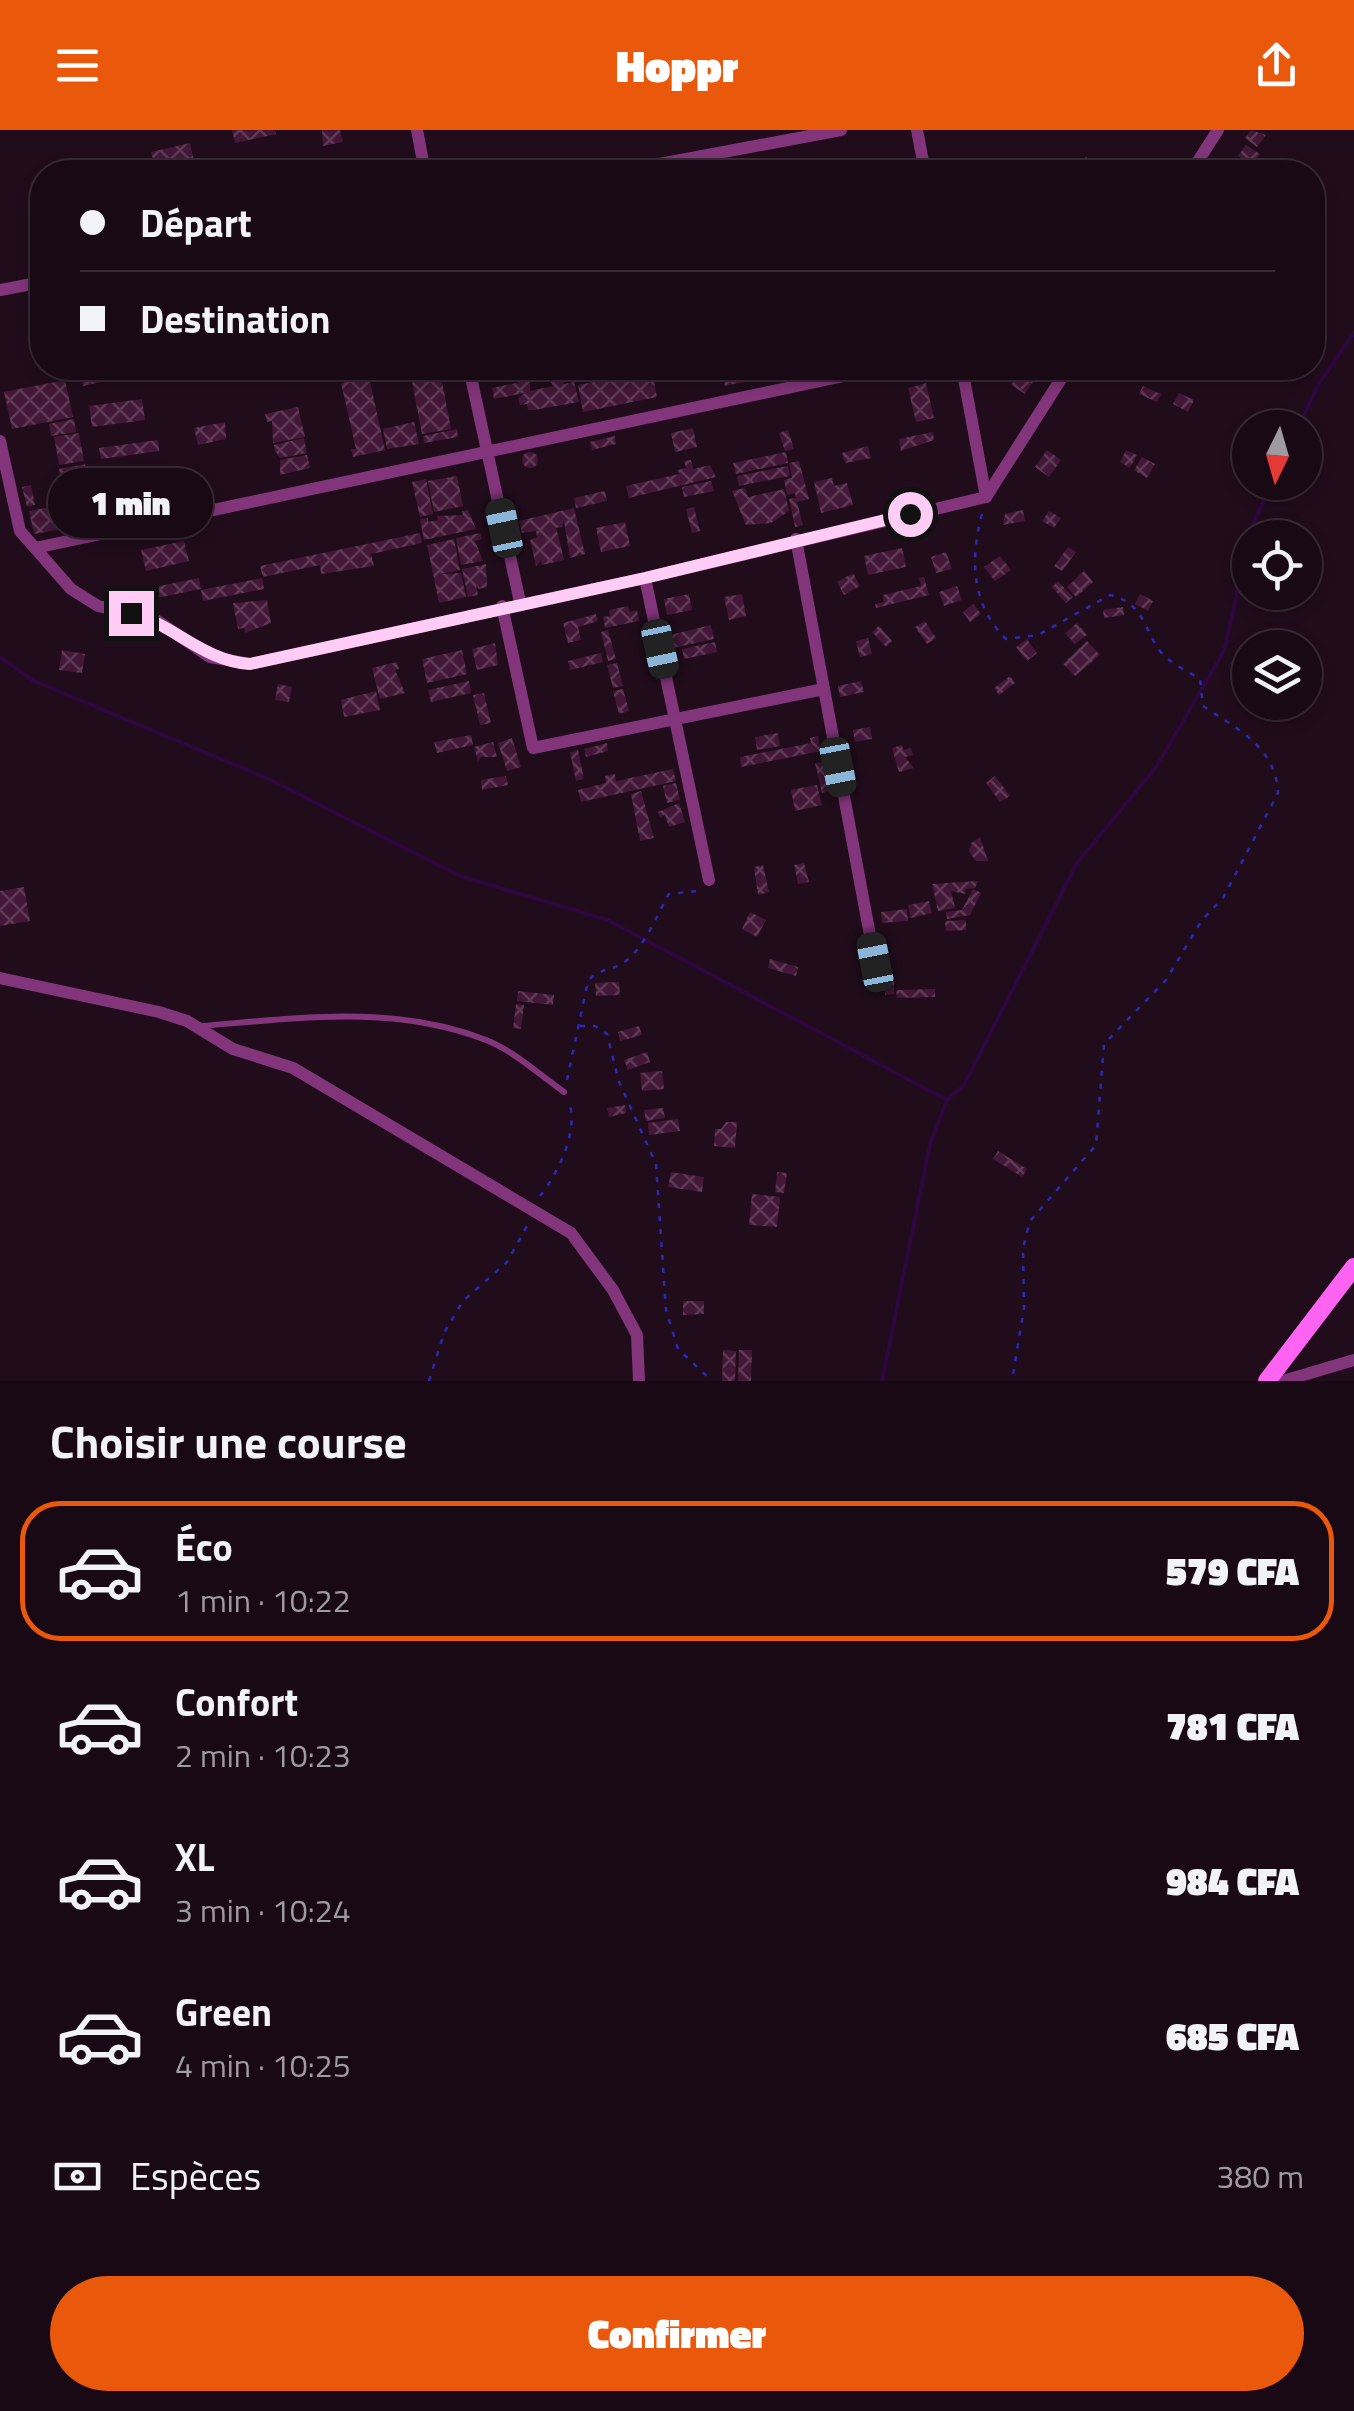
<!DOCTYPE html>
<html lang="fr">
<head>
<meta charset="utf-8">
<style>
  :root { --surface:#190915; --page:#22121e; --text:#f1f3f6; --muted:#9f9aa0; --line:#372a34; --accent:#ea580c }
  body { margin:0; font-family:"Titillium Web",sans-serif; background:var(--page); color:var(--text); height:100vh; display:flex; flex-direction:column; font-size:38px; white-space:nowrap }
  * { box-sizing:border-box; margin:0 }
  p { font-size:32px; color:var(--muted) }
  .icon { flex:none; width:55px; height:55px; fill:none; stroke:currentColor; stroke-width:2; stroke-linecap:round; stroke-linejoin:round }
  .map { position:relative; height:1251px; overflow:hidden }
  .panel { display:flex; flex-direction:column; background:var(--surface); flex:1 }
  .panel>* { flex:none }
  .banner { position:absolute; left:30px; top:30px; width:1295px; height:220px; border-radius:40px; box-shadow:0 5px 15px #0003,0 0 0 2px var(--line); display:grid; align-content:center; height:220px; padding:0 50px; background:var(--surface) }
  .needle { width:65px; rotate:185deg }
  .buttons { position:absolute; left:1232px; top:280px; display:grid; gap:20px }
  .buttons a { display:grid; place-items:center; width:90px; height:90px; border-radius:50%; background:var(--surface); box-shadow:0 5px 15px #0003,0 0 0 2px var(--line); font-size:50px }
  .end { position:absolute; width:45px; height:45px; margin:-22px; border:12px solid #ffccf6; background:#111; box-shadow:0 0 0 5px #111 }
  .from { border-radius:50% }
  .bubble { position:absolute; height:70px; border-radius:35px; background:var(--surface); box-shadow:0 5px 15px #0003,0 0 0 2px var(--line); font-size:32px; font-weight:800; line-height:70px; text-align:center }
  .car { position:absolute; width:30px; height:60px; margin:-30px -15px; border-radius:12px; box-shadow:0 0 8px 2px #0007; background:linear-gradient(#222 24%,#8ab4d8 0 40%,#222 0 76%,#8ab4d8 0 86%,#222 0) }
  .banner b { display:flex; align-items:center; gap:35px; height:95px; font-size:38px }
  .banner b+b { border-top:2px solid var(--line) }
  .banner i { width:25px; height:25px; background:var(--text) }
  ul { padding:0; list-style:none }
  li { display:flex; align-items:center; gap:30px; height:140px; margin:0 20px 15px; padding:0 30px; border:5px solid transparent; border-radius:40px }
  li div { flex:1 }
  li b { display:block; font-size:38px }
  li em { font-style:normal; font-weight:800 }
  li.current { border-color:var(--accent) }
  li>.icon { width:90px; height:90px; stroke-width:1.5 }
  h2 { padding:0 50px; font-size:45px; line-height:120px }
  .pay { display:flex; align-items:center; gap:25px; height:110px; padding:0 50px; font-size:38px }
  .pay p { margin-inline-start:auto }
  .button { display:flex; gap:20px; margin-top:auto; padding:20px 50px }
  .button a { flex:1; height:115px; border-radius:60px; background:var(--accent); color:#fff; font-size:40px; font-weight:800; line-height:115px; text-align:center }
  header { display:flex; justify-content:space-between; align-items:center; height:130px; padding:0 50px; background:var(--accent); color:#fff; font-size:45px; font-weight:800 }
  .map>svg:first-child { display:block }
  .lines { fill:none; stroke-linecap:round; stroke-linejoin:round }
  .stream { stroke:#2e073f; stroke-width:4 }
  .building { fill:url(#building-cross-hatch) }
  .path { stroke:#2929b6; stroke-width:2.5; stroke-dasharray:5 8; stroke-linecap:butt }
  .lane { stroke:#82357a; stroke-width:6 }
  .street { stroke:#82357a; stroke-width:12 }
  .secondary { stroke:#ff63f1; stroke-width:18 }
  .route { stroke:#ffccf6; stroke-width:12 }
</style>
</head>
<body>
<header><svg class="icon" aria-label="menu" viewBox="0 0 24 24"><path d="M4 6h16M4 12h16M4 18h16"/></svg>Hoppr<svg class="icon" aria-label="share" viewBox="0 0 24 24"><path d="M12 15V3M7 8l5-5 5 5M5 13v7h14v-7"/></svg></header>
<div class="map">
<svg width="1354" height="1251" viewBox="0 0 1354 1251">
  <defs>
    <pattern id="building-cross-hatch" width="8" height="8" patternUnits="userSpaceOnUse" patternTransform="scale(2.5)"><rect width="8" height="8" fill="#431737"/><path d="M0 0l8 8M0 8l8-8" fill="none" stroke="#5f3855"/></pattern>
  </defs>
  <rect width="100%" height="100%" fill="#210c1c"/>
  <g class="lines">
    <!-- stream -->
    <g class="stream">
      <path d="M1298,298L1318,255L1354,203"/>
      <path d="M0,527L34,551L271,650L460,746L608,790L947,970"/>
      <path d="M882,1251L930,1014L947,970L964,955L1077,733L1157,636L1224,521L1253,394L1272,352"/>
    </g>
  </g>
  <!-- building -->
  <g class="building">
    <path d="M232,0H275L276,4L235,13Z"/>
    <path d="M322,0H340L343,12L323,16Z"/>
    <path d="M1251,0L1266,5L1257,17L1245,8Z"/>
    <path d="M190,13L195,35L156,42L151,22Z"/>
    <path d="M1246,15L1260,24L1252,36L1238,26Z"/>
    <path d="M1087,27L1090,40L1082,42H1026Z"/>
    <path d="M147,33L149,42H116V41Z"/>
    <path d="M113,238H143L144,243L83,256L80,244Z"/>
    <path d="M700,238H714L716,249L703,251Z"/>
    <path d="M721,238L728,242L755,238L758,249L725,256Z"/>
    <path d="M1021,238H1042L1025,264L1011,255Z"/>
    <path d="M440,241L451,299L422,304L411,247Z"/>
    <path d="M652,241L657,267L583,282L578,255Z"/>
    <path d="M564,242V254L574,252L579,272L534,280H528L527,274L520,275L518,268L525,263L494,269L492,258L530,250V261L553,256L547,246Z"/>
    <path d="M369,247L385,320L353,327L351,319H356L341,253Z"/>
    <path d="M65,250L73,287L12,299L4,262Z"/>
    <path d="M926,253L934,288L916,292L908,258Z"/>
    <path d="M1143,256L1161,264L1157,272L1139,264Z"/>
    <path d="M1179,263L1194,270L1188,282L1173,274Z"/>
    <path d="M142,269L145,290L92,297L89,276Z"/>
    <path d="M298,277L305,307L273,313L272,291L267,292L265,284Z"/>
    <path d="M74,289L76,302L51,306L49,294Z"/>
    <path d="M225,292L226,309L198,315L194,298Z"/>
    <path d="M414,292L419,314L387,319L383,299Z"/>
    <path d="M693,298L697,317L675,322L671,303Z"/>
    <path d="M457,299L458,307L424,313L423,306Z"/>
    <path d="M788,300L794,319L785,321L779,303Z"/>
    <path d="M933,302L934,310L901,321L899,309Z"/>
    <path d="M79,303L84,331L59,335L54,307Z"/>
    <path d="M615,306L616,314L592,320L590,312Z"/>
    <path d="M304,308L307,323L280,328L275,321L274,315Z"/>
    <path d="M158,310L159,321L101,329L99,318Z"/>
    <path d="M868,316L871,328L845,333L842,323Z"/>
    <path d="M1047,320L1061,330L1049,347L1035,337Z"/>
    <path d="M1126,320L1137,325L1130,338L1120,332Z"/>
    <circle cx="530" cy="330" r="8"/>
    <path d="M786,322L788,333L736,344L733,333Z"/>
    <path d="M307,325L310,338L280,345V330Z"/>
    <path d="M1142,327L1155,334L1147,348L1134,340Z"/>
    <path d="M691,330L693,339L710,335L716,347L629,368L626,356L679,344L678,340L686,338L684,331Z"/>
    <path d="M799,331L809,369L797,372L803,395L795,397L789,369L796,368L795,363L787,365L784,350L792,348L789,333Z"/>
    <path d="M85,334L90,360L64,364L59,339Z"/>
    <path d="M788,336L790,346L739,356L737,346Z"/>
    <path d="M457,346L463,376L434,382L428,351Z"/>
    <path d="M166,348L167,358L109,366L108,356Z"/>
    <path d="M832,348L834,356L847,353L853,375L821,383L814,352Z"/>
    <path d="M426,349L433,384L420,387L412,352Z"/>
    <path d="M711,351L714,361L684,367L682,357Z"/>
    <path d="M31,355L35,375L27,377L22,357Z"/>
    <path d="M745,358L748,367L784,359L789,381L771,393L746,395L732,361Z"/>
    <path d="M169,361L172,378L128,386L126,375L152,370L151,364Z"/>
    <path d="M605,361L607,371L576,378L574,368Z"/>
    <path d="M78,372L80,385L94,382L96,393L34,404L29,381Z"/>
    <path d="M123,376L125,386L105,389L103,379Z"/>
    <path d="M694,377L700,401L692,403L686,379Z"/>
    <path d="M574,378L585,424L570,428L564,391L562,397L522,403L519,391Z"/>
    <path d="M468,380L476,399L424,410L420,389L428,388V392L438,390L437,386L463,385L462,381Z"/>
    <path d="M1023,380L1025,391L1003,395L1005,384Z"/>
    <path d="M1049,381L1061,388L1054,398L1042,391Z"/>
    <path d="M625,392L630,416L601,422L596,398Z"/>
    <path d="M556,397L564,430L542,435L541,431L536,436L530,410L537,407L536,401Z"/>
    <path d="M420,403L422,413L371,424L374,436L321,444L320,435L263,447L260,436Z"/>
    <path d="M480,403L482,409L475,411L483,431L461,435L456,408Z"/>
    <path d="M454,409L460,440L441,444L461,443L466,467L439,473L427,415Z"/>
    <path d="M184,411L189,431L146,441L141,420Z"/>
    <path d="M1068,417L1076,422L1062,441L1054,436Z"/>
    <path d="M902,418L906,437L868,445L864,426Z"/>
    <path d="M946,422L952,439L936,443L931,427Z"/>
    <path d="M1000,426L1011,440L995,451L984,437Z"/>
    <path d="M486,434L487,457L479,459L476,455L478,465L468,467L462,439Z"/>
    <path d="M1084,441L1093,452L1076,467L1067,457Z"/>
    <path d="M853,443L860,456L844,465L837,452Z"/>
    <path d="M924,447L929,465L876,478L875,474L884,472L883,465L921,456L919,448Z"/>
    <path d="M199,448L201,459L142,471L140,460Z"/>
    <path d="M262,448L264,459L203,471L201,460Z"/>
    <path d="M1058,451L1073,467L1066,473L1052,457Z"/>
    <path d="M957,456L962,470L944,476L939,462Z"/>
    <path d="M689,464L692,480L667,485L664,469Z"/>
    <path d="M742,464L746,486L729,490L724,467Z"/>
    <path d="M1140,464L1153,471L1148,481L1135,474Z"/>
    <path d="M267,470L271,493L245,503L244,498L238,499L233,473Z"/>
    <path d="M973,474L981,484L970,492L963,482Z"/>
    <path d="M628,476L630,482L637,480L639,491L605,498L603,487L610,486L609,480Z"/>
    <path d="M1123,477L1124,485L1104,488L1103,480Z"/>
    <path d="M596,484L598,491L578,497L581,510L568,513L563,493Z"/>
    <path d="M925,491L936,508L927,514L915,497Z"/>
    <path d="M1077,493L1087,505L1075,514L1065,503Z"/>
    <path d="M711,495L714,509L673,518L670,505Z"/>
    <path d="M879,496L892,511L886,517L872,502Z"/>
    <path d="M608,500L616,529L608,531L601,502Z"/>
    <path d="M868,508L872,524L860,527L856,511Z"/>
    <path d="M1027,509L1037,523L1027,531L1016,517Z"/>
    <path d="M1087,511L1100,525L1075,546L1063,534Z"/>
    <path d="M715,512L717,522L684,529L682,519Z"/>
    <path d="M495,513L498,535L477,540L472,519Z"/>
    <path d="M62,520L85,524L82,543L59,540Z"/>
    <path d="M462,520L467,544L427,553L422,529Z"/>
    <path d="M601,523L603,532L570,540L568,531Z"/>
    <path d="M397,532L399,539L395,540L405,563L380,569L372,538Z"/>
    <path d="M617,533L623,556L613,558L607,535Z"/>
    <path d="M1010,546L1015,553L999,565L994,558Z"/>
    <path d="M469,551L471,563L431,572L428,560Z"/>
    <path d="M861,551L864,562L840,567L838,556Z"/>
    <path d="M278,554L292,557L289,572L275,570Z"/>
    <path d="M623,559L629,581L619,584L613,561Z"/>
    <path d="M376,561L380,580L344,587L341,570Z"/>
    <path d="M484,563L491,593L480,595L473,565Z"/>
    <path d="M870,597L872,609L855,612L853,600Z"/>
    <path d="M778,603L780,616L757,620L755,607Z"/>
    <path d="M471,605L473,615L437,623L434,612Z"/>
    <path d="M818,606L821,621L741,637L740,627L811,613L810,608Z"/>
    <path d="M512,608L521,637L507,641L498,613Z"/>
    <path d="M493,612L497,627H481L478,632L474,617Z"/>
    <path d="M607,613L608,621L586,627L584,619Z"/>
    <path d="M902,615L903,620L911,618L913,625L905,627L914,638L899,642L892,618Z"/>
    <path d="M578,620L584,649L576,651L570,622Z"/>
    <path d="M828,631L834,660L822,663L815,633Z"/>
    <path d="M673,639L676,651L581,672L578,660L606,653L605,646L615,644L616,651Z"/>
    <path d="M506,646L508,655L482,660L481,650Z"/>
    <path d="M995,646L1010,666L1000,672L986,653Z"/>
    <path d="M676,653L680,670L667,673L663,656Z"/>
    <path d="M817,655L822,675L795,681L791,660Z"/>
    <path d="M641,661L654,708L640,711L631,664Z"/>
    <path d="M679,673L685,692L669,697L665,685L660,687L658,682Z"/>
    <path d="M980,707L988,731H976L969,722L971,713Z"/>
    <path d="M804,733L809,752L798,754L794,735Z"/>
    <path d="M763,735L769,762L758,765L754,737Z"/>
    <path d="M978,751L975,758L965,759L966,764L951,761L955,778L938,781L932,754Z"/>
    <path d="M24,757L30,791L0,796V761Z"/>
    <path d="M973,759L981,763L970,785L947,789L946,782L962,780Z"/>
    <path d="M929,771L932,783L911,788L908,775Z"/>
    <path d="M907,779L908,791L882,793L881,782Z"/>
    <path d="M750,782L766,790L757,807L742,799Z"/>
    <path d="M966,790V800L946,801L945,791Z"/>
    <path d="M770,829L798,837L796,846L768,838Z"/>
    <path d="M885,847H894V864L885,865Z"/>
    <path d="M619,852L620,865L596,866L595,853Z"/>
    <path d="M935,859V867L897,868L896,860Z"/>
    <path d="M518,861L554,865L553,875L517,871Z"/>
    <path d="M516,874L524,875L521,899L513,898Z"/>
    <path d="M639,896L642,905L620,911L618,902Z"/>
    <path d="M647,922L650,932L628,940L624,930Z"/>
    <path d="M662,941L664,959L642,961L640,943Z"/>
    <path d="M625,975L626,983L609,987L607,978Z"/>
    <path d="M663,978L665,988L646,991L644,980Z"/>
    <path d="M678,989L680,1001L649,1005L648,993Z"/>
    <path d="M726,992H737L735,1018L714,1016L715,999H721Z"/>
    <path d="M998,1021L1027,1039L1022,1047L993,1029Z"/>
    <path d="M671,1042L704,1047L702,1062L668,1057Z"/>
    <path d="M777,1042L787,1043L784,1063L775,1062Z"/>
    <path d="M752,1064L780,1067L777,1097L749,1095Z"/>
    <path d="M683,1171H704V1184L683,1185Z"/>
    <path d="M723,1220L736,1221L735,1251H722Z"/>
    <path d="M739,1220H752L751,1251H738Z"/>
  </g>
  <g class="lines">
    <!-- path -->
    <g class="path">
      <path d="M982,384C970,428 971,475 1006,509L1038,505L1110,465C1140,472 1143,493 1156,515C1164,531 1186,540 1200,549L1203,576C1237,599 1276,617 1278,663L1223,768L1202,790L1166,850L1104,914L1096,1015L1030,1091L1023,1118L1024,1178L1012,1251"/>
      <path d="M580,896H595L607,904L619,952L656,1034L666,1180L678,1219L712,1251"/>
      <path d="M567,950L588,851C599,838 611,841 623,833C645,818 656,786 669,764L698,761"/>
      <path d="M540,1066C558,1043 579,1001 569,972"/>
      <path d="M429,1251L444,1203L463,1171L507,1132L527,1096"/>
    </g>
    <!-- lane -->
    <path class="lane" d="M202,896C297,888 395,874 486,910C514,921 540,945 564,962"/>
    <!-- street -->
    <g class="street">
      <path d="M417,0L425,42"/>
      <path d="M917,0L925,42"/>
      <path d="M617,42L841,0"/>
      <path d="M1191,42L1218,0"/>
      <path d="M0,160L42,152"/>
      <path d="M469,238L520,472"/>
      <path d="M962,238L986,367"/>
      <path d="M0,311L20,401L71,459L98,476L156,490L210,527L250,534L645,448L986,367L1068,238"/>
      <path d="M796,409L875,832"/>
      <path d="M35,418L881,238"/>
      <path d="M645,448L709,750"/>
      <path d="M502,476L533,618L824,559"/>
      <path d="M0,848L159,882L187,891L233,919L293,938L571,1103L613,1160L637,1205L639,1251"/>
      <path d="M1283,1251L1354,1230"/>
    </g>
    <!-- secondary -->
    <path class="secondary" d="M1267,1251L1354,1137"/>
  </g>
  <g class="lines">
    <!-- route -->
    <path class="route" d="M131,483C175,495 203,531 250,534L645,448L910,384"/>
  </g>
</svg>
<div class="buttons">
<a><svg class="needle" viewBox="-14 -14 28 28"><path d="M0-13l5 13h-10z" fill="#e53935"/><path d="M0 13l5-13h-10z" fill="#9f9aa0"/></svg></a>
<a><svg class="icon" aria-label="locate" viewBox="0 0 24 24"><circle cx="12" cy="12" r="6"/><path d="M12 2v4M12 18v4M2 12h4M18 12h4"/></svg></a>
<a><svg class="icon" aria-label="layers" viewBox="0 0 24 24"><path d="M12 4l9 5-9 5-9-5zM3 14l9 5 9-5"/></svg></a>
</div>
<i class="end from" style="left:910px;top:384px"></i>
<i class="end" style="left:131px;top:483px"></i>
<div class="bubble" style="left:48px;top:338px;width:165px">1 min</div>
<i class="car" style="left:504px;top:398px;rotate:348deg"></i>
<i class="car" style="left:660px;top:519px;rotate:168deg"></i>
<i class="car" style="left:838px;top:637px;rotate:169deg"></i>
<i class="car" style="left:875px;top:832px;rotate:349deg"></i>
<div class="banner">
<b><i class="from"></i>Départ</b>
<b><i></i>Destination</b>
</div>
</div>
<section class="panel">
<h2>Choisir une course</h2>
<ul>
<li class="current"><svg class="icon" aria-label="car" viewBox="0 0 24 24"><path d="M5 17H2v-5l4-1 3-4h7l3 4 3 1v5h-3M9 17h6M6 11h13"/><circle cx="7" cy="17" r="2"/><circle cx="17" cy="17" r="2"/></svg><div><b>Éco</b><p>1 min · 10:22</p></div><em>579 CFA</em></li>
<li><svg class="icon" aria-label="car" viewBox="0 0 24 24"><path d="M5 17H2v-5l4-1 3-4h7l3 4 3 1v5h-3M9 17h6M6 11h13"/><circle cx="7" cy="17" r="2"/><circle cx="17" cy="17" r="2"/></svg><div><b>Confort</b><p>2 min · 10:23</p></div><em>781 CFA</em></li>
<li><svg class="icon" aria-label="car" viewBox="0 0 24 24"><path d="M5 17H2v-5l4-1 3-4h7l3 4 3 1v5h-3M9 17h6M6 11h13"/><circle cx="7" cy="17" r="2"/><circle cx="17" cy="17" r="2"/></svg><div><b>XL</b><p>3 min · 10:24</p></div><em>984 CFA</em></li>
<li><svg class="icon" aria-label="car" viewBox="0 0 24 24"><path d="M5 17H2v-5l4-1 3-4h7l3 4 3 1v5h-3M9 17h6M6 11h13"/><circle cx="7" cy="17" r="2"/><circle cx="17" cy="17" r="2"/></svg><div><b>Green</b><p>4 min · 10:25</p></div><em>685 CFA</em></li>
</ul>
<div class="pay"><svg class="icon" aria-label="cash" viewBox="0 0 24 24"><path d="M3 7h18v10H3z"/><circle cx="12" cy="12" r="2"/></svg>Espèces<p>380 m</p></div>
<div class="button"><a>Confirmer</a></div>
</section>
</body>
</html>
